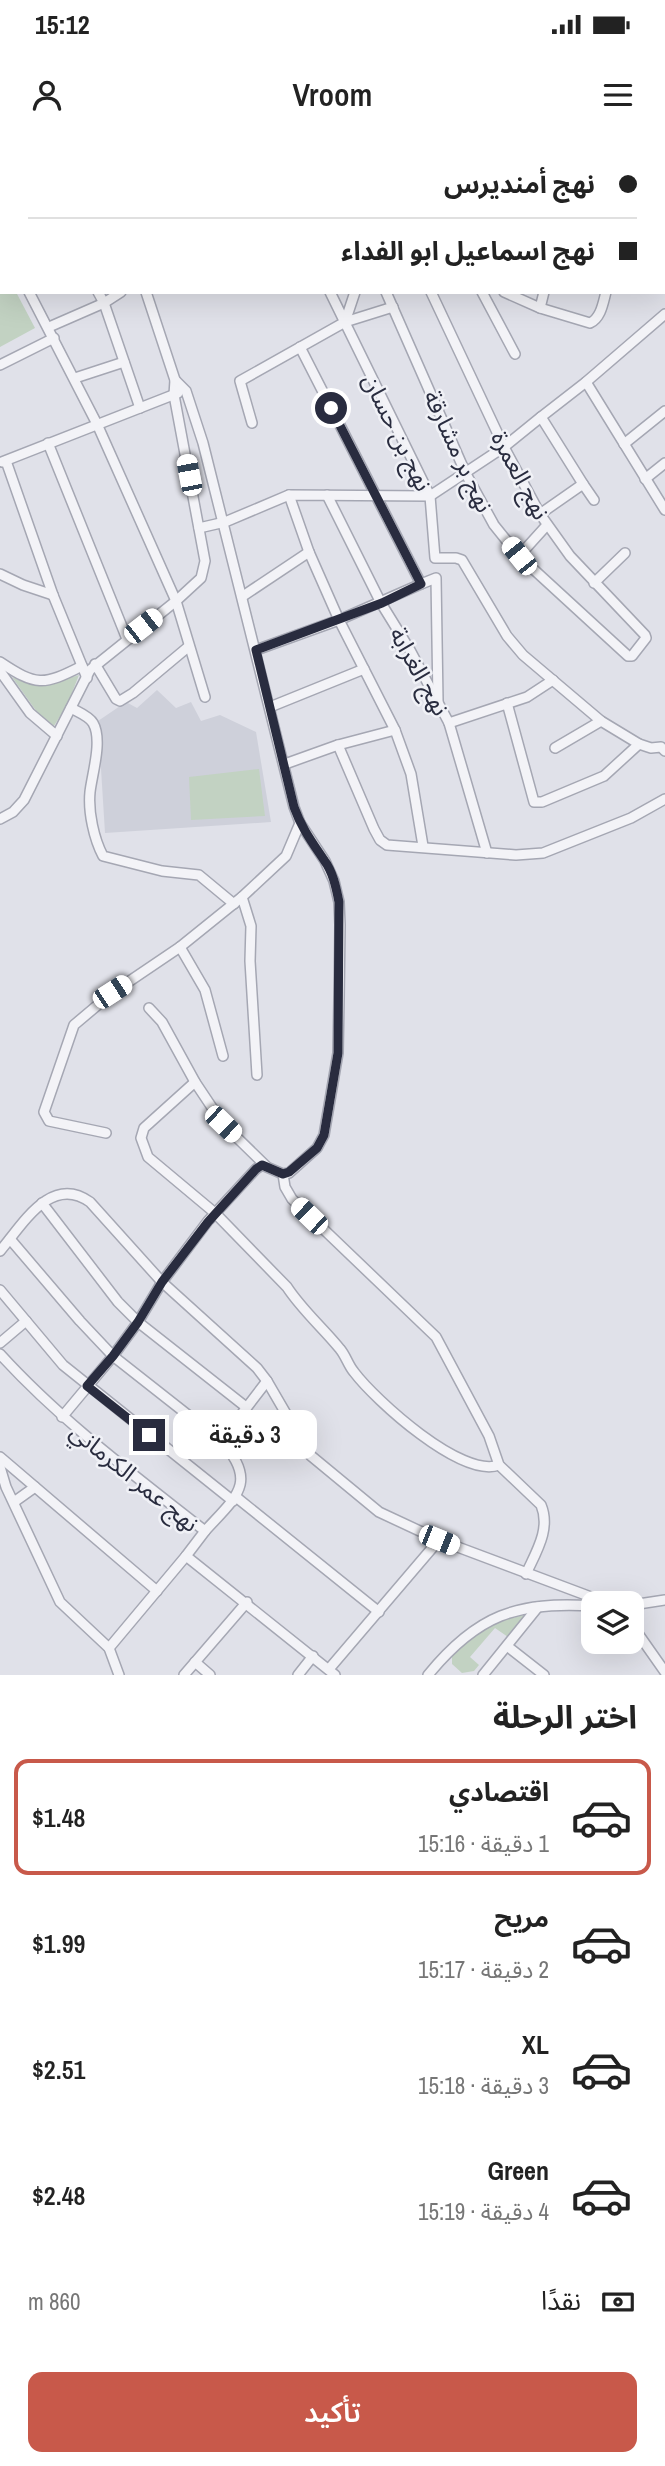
<!DOCTYPE html>
<html lang="ar">
<head>
<meta charset="utf-8">
<style>
  :root { --surface:#fff; --page:#f2f2f2; --text:#222; --muted:#767676; --line:#e0e0e0; --accent:#c8594a }
  body { margin:0; font-family:"Archivo Narrow","Noto Sans Arabic",sans-serif; background:var(--page); color:var(--text); direction:rtl; height:100vh; display:flex; flex-direction:column; font-size:26px; white-space:nowrap }
  * { box-sizing:border-box; margin:0 }
  p { font-size:23px; color:var(--muted) }
  .icon { flex:none; width:38px; height:38px; fill:none; stroke:currentColor; stroke-width:2; stroke-linecap:round; stroke-linejoin:round }
  .map { position:relative; height:1535px; overflow:hidden; direction:ltr }
  .sheet { display:flex; flex-direction:column; background:var(--surface); flex:1 }
  .sheet>* { flex:none }
  .banner { position:absolute; left:0px; top:0px; width:665px; height:154px; box-shadow:0 7px 28px #0002; direction:rtl; display:grid; align-content:center; height:154px; padding:0 28px; background:var(--surface) }
  .buttons { position:absolute; left:581px; top:1451px; display:grid; gap:14px }
  .buttons a { display:grid; place-items:center; width:63px; height:63px; border-radius:14px; background:var(--surface); box-shadow:0 7px 28px #0002; font-size:35px }
  .end { position:absolute; width:32px; height:32px; margin:-16px; border:9px solid #292c3f; background:#fff; box-shadow:0 0 0 4px #fff }
  .from { border-radius:50% }
  .bubble { position:absolute; height:49px; border-radius:14px; background:var(--surface); box-shadow:0 7px 28px #0002; font-size:23px; font-weight:600; line-height:49px; text-align:center; direction:rtl }
  .car { position:absolute; width:21px; height:42px; margin:-21px -10px; border-radius:9px; box-shadow:0 0 5px 2px #0007; background:linear-gradient(#fff 24%,#345 0 40%,#fff 0 76%,#345 0 86%,#fff 0) }
  .banner b { display:flex; align-items:center; gap:24px; height:66px; font-size:26px }
  .banner b+b { border-top:2px solid var(--line) }
  .banner i { width:18px; height:18px; background:var(--text) }
  ul { padding:0; list-style:none }
  li { display:flex; align-items:center; gap:21px; height:116px; margin:0 14px 10px; padding:0 14px; border:4px solid transparent; border-radius:14px }
  li div { flex:1 }
  li b { display:block; font-size:26px }
  li em { font-style:normal; font-weight:600 }
  li.selected { border-color:var(--accent) }
  li>.icon { width:63px; height:63px; stroke-width:1.5 }
  h2 { padding:0 28px; font-size:32px; line-height:84px }
  .pay { display:flex; align-items:center; gap:18px; height:77px; padding:0 28px; font-size:26px }
  .pay p { margin-inline-start:auto }
  .action { display:flex; gap:14px; margin-top:auto; padding:14px 28px }
  .action a { flex:1; height:80px; border-radius:14px; background:var(--accent); color:#fff; font-size:28px; font-weight:600; line-height:80px; text-align:center }
  .status { display:flex; justify-content:space-between; align-items:center; height:49px; padding:0 35px; background:var(--surface); direction:ltr }
  .status svg { height:19px; fill:currentColor }
  header { display:flex; justify-content:space-between; align-items:center; height:91px; padding:0 28px; background:var(--surface); font-size:32px; font-weight:600 }
  .map>svg:first-child { display:block }
  .built { fill:#ced0da }
  .green { fill:#c2d2c2 }
  .lines { fill:none; stroke-linecap:round; stroke-linejoin:round }
  .street-casing { stroke:#a5a7b3; stroke-width:12 }
  .street { stroke:#f3f3f7; stroke-width:9 }
  .route { stroke:#292c3f; stroke-width:9 }
  .labels { text-anchor:middle; dominant-baseline:central; stroke-width:5; stroke-linejoin:round; paint-order:stroke }
  .street-label { font-size:24px; fill:#292c3f; stroke:#f0f1f6 }
</style>
</head>
<body>
<div class="status"><b>15:12</b><svg viewBox="0 0 49 12"><path d="M0 12V9h3v3zM5 12V6h3v6zM10 12V3h3v9zM15 12V0h3v12zM26 1h20v11H26zM47 4h2v5h-2z"/></svg></div>
<header><svg class="icon" aria-label="menu" viewBox="0 0 24 24"><path d="M4 6h16M4 12h16M4 18h16"/></svg>Vroom<svg class="icon" aria-label="person" viewBox="0 0 24 24"><circle cx="12" cy="8" r="4"/><path d="M4 21q1-7 8-7t8 7"/></svg></header>
<div class="map">
<svg width="665" height="1535" viewBox="0 0 665 1535">
  <rect width="100%" height="100%" fill="#e0e1e9"/>
  <!-- built -->
  <path class="built" d="M157,550L176,568L191,562L201,581L220,575L256,592L271,682L105,693L98,581L126,562L137,568Z"/>
  <!-- green -->
  <g class="green">
    <path d="M0,123L2,152H16L35,188L0,207Z"/>
    <path d="M79,535L68,563L54,586L37,572L12,537C41,551 49,544 79,535Z"/>
    <path d="M259,629L265,676L191,680L189,637Z"/>
    <path d="M527,1474L508,1497L495,1488L470,1517L479,1525L474,1531L462,1533L452,1524V1515C480,1486 489,1484 527,1474Z"/>
  </g>
  <g class="lines">
    <defs>
      <g id="street">
        <path d="M32,0L33,2"/>
        <path d="M148,0L150,2"/>
        <path d="M283,0L290,2"/>
        <path d="M520,0L521,2"/>
        <path d="M579,0L591,2"/>
        <path d="M72,2L76,0"/>
        <path d="M157,2V0"/>
        <path d="M336,2V0"/>
        <path d="M377,2V0"/>
        <path d="M426,2L427,0"/>
        <path d="M528,2L531,0"/>
        <path d="M541,2L542,0"/>
        <path d="M0,12L2,15"/>
        <path d="M663,17L665,18"/>
        <path d="M0,41L2,40"/>
        <path d="M0,98L2,102"/>
        <path d="M663,109L665,103"/>
        <path d="M663,117L665,118"/>
        <path d="M29,152L97,284L176,461L205,557"/>
        <path d="M98,152L104,163L140,268"/>
        <path d="M330,152L430,356L435,418H456L462,420L507,496L523,515L601,581L639,604L651,608L661,607L665,611"/>
        <path d="M386,152L466,334L494,385L519,416L628,516H632L646,498L645,495L570,416L540,374L504,307L431,152"/>
        <path d="M482,152L515,214"/>
        <path d="M504,152L540,168L590,183C601,178 603,163 606,152"/>
        <path d="M540,168L544,152"/>
        <path d="M345,182L355,152"/>
        <path d="M49,187L104,163L121,152"/>
        <path d="M300,207L421,444L436,438L438,561"/>
        <path d="M0,225L54,198"/>
        <path d="M75,238L124,222"/>
        <path d="M586,242L665,370"/>
        <path d="M541,277L586,242L665,174"/>
        <path d="M252,283L240,241L345,182L393,167"/>
        <path d="M48,303L127,499"/>
        <path d="M624,304L665,271"/>
        <path d="M6,321L53,455L87,538"/>
        <path d="M2,322L178,253"/>
        <path d="M645,339L665,323"/>
        <path d="M289,355L309,412L339,480L395,590L411,634L423,706"/>
        <path d="M327,355L381,463L410,510L449,583L487,713"/>
        <path d="M540,374L583,344L594,360"/>
        <path d="M199,388L225,382L289,355L430,356L504,307L541,277L583,344"/>
        <path d="M519,416L547,385"/>
        <path d="M0,434L23,445L53,455"/>
        <path d="M594,443L625,413"/>
        <path d="M243,456L309,412"/>
        <path d="M256,510L339,480L421,444"/>
        <path d="M0,522C36,546 43,546 82,526"/>
        <path d="M95,524L116,559L120,561L133,553L188,507"/>
        <path d="M0,531L30,573L57,596"/>
        <path d="M507,563L534,662H542L604,636L639,604"/>
        <path d="M270,567L364,529"/>
        <path d="M71,568C78,572 89,576 93,583C103,600 92,634 90,652C88,672 94,699 103,716L162,731L199,735L234,764"/>
        <path d="M449,583L527,557L553,540"/>
        <path d="M338,605L374,689L380,700L387,705L516,715L543,713L631,678L665,659"/>
        <path d="M555,608L601,581"/>
        <path d="M285,624L338,605L395,590"/>
        <path d="M0,679L13,672L24,660L90,530L176,461L201,438L205,421L174,255L175,240L146,152"/>
        <path d="M242,757L251,786L250,821L257,935"/>
        <path d="M180,807L205,850L223,916"/>
        <path d="M149,868L162,882L195,942L223,984L266,1026"/>
        <path d="M195,942L144,988L141,998L148,1017L215,1073L287,1147C302,1170 323,1188 340,1209C346,1216 348,1225 354,1232C375,1260 462,1339 499,1325"/>
        <path d="M106,993L49,981L44,972L74,885L112,853L180,807L242,757L286,716L300,683"/>
        <path d="M283,1034L285,1047L292,1059L436,1197L489,1296L499,1325L541,1365C551,1389 536,1412 526,1434"/>
        <path d="M42,1063L118,1162L138,1182L246,1267"/>
        <path d="M10,1099L80,1181L113,1216L221,1301C259,1342 236,1357 205,1391"/>
        <path d="M0,1111C23,1084 51,1034 90,1062L162,1142L257,1228L267,1241L310,1315L379,1372L439,1400L607,1463"/>
        <path d="M0,1150L63,1225L233,1361"/>
        <path d="M0,1203L26,1181"/>
        <path d="M0,1214C61,1281 134,1335 205,1391L186,1416L335,1535"/>
        <path d="M62,1277L113,1216L138,1182L162,1142L208,1081L256,1029L262,1025L283,1034L289,1033L317,1008L324,995L338,913L339,859L340,785L339,762L334,741L325,721L300,683L294,667L203,303L186,251L175,240"/>
        <path d="M221,1301L267,1241"/>
        <path d="M0,1317L157,1451"/>
        <path d="M0,1327L6,1347L60,1462L109,1508L119,1535"/>
        <path d="M236,1357L379,1472"/>
        <path d="M14,1362L35,1347"/>
        <path d="M632,1465L665,1460"/>
        <path d="M632,1485L665,1532"/>
        <path d="M507,1506L544,1535"/>
        <path d="M109,1508L186,1416"/>
        <path d="M195,1522L210,1535"/>
        <path d="M329,1529L439,1400"/>
        <path d="M184,1535L247,1462"/>
        <path d="M298,1535L313,1516"/>
        <path d="M428,1535C477,1475 517,1461 593,1466"/>
        <path d="M483,1535L538,1467"/>
      </g>
    </defs>
    <!-- street casing -->
    <use href="#street" class="street-casing"/>
    <!-- street -->
    <use href="#street" class="street"/>
  </g>
  <g class="lines">
    <!-- route -->
    <path class="route" d="M149,1295L87,1246L113,1216L138,1182L162,1142L208,1082L256,1029L262,1025L283,1034L289,1032L317,1008L324,995L338,913L339,762C336,747 333,732 324,720C312,702 301,687 294,667L256,510L382,463L421,444L331,268"/>
  </g>
  <g class="labels">
    <!-- street labels -->
    <g class="street-label">
      <text transform="translate(398 292) rotate(64)">نهج بن حسان</text>
      <text transform="translate(459 311) rotate(65)">نهج بر مشارقة</text>
      <text transform="translate(521 335) rotate(62)">نهج العمرة</text>
      <text transform="translate(420 531) rotate(61)">نهج الغرابة</text>
      <text transform="translate(135 1337) rotate(39)">نهج عمر الكرماني</text>
    </g>
  </g>
</svg>
<div class="buttons">
<a><svg class="icon" aria-label="layers" viewBox="0 0 24 24"><path d="M12 4l9 5-9 5-9-5zM3 14l9 5 9-5"/></svg></a>
</div>
<i class="end from" style="left:331px;top:268px"></i>
<i class="end" style="left:149px;top:1295px"></i>
<div class="bubble" style="left:173px;top:1270px;width:144px">3 دقيقة</div>
<i class="car" style="left:189px;top:335px;rotate:349deg"></i>
<i class="car" style="left:519px;top:416px;rotate:321deg"></i>
<i class="car" style="left:143px;top:486px;rotate:52deg"></i>
<i class="car" style="left:112px;top:852px;rotate:57deg"></i>
<i class="car" style="left:223px;top:984px;rotate:134deg"></i>
<i class="car" style="left:309px;top:1076px;rotate:314deg"></i>
<i class="car" style="left:439px;top:1400px;rotate:112deg"></i>
<div class="banner">
<b><i class="from"></i>نهج أمنديرس</b>
<b><i></i>نهج اسماعيل ابو الفداء</b>
</div>
</div>
<section class="sheet">
<h2>اختر الرحلة</h2>
<ul>
<li class="selected"><svg class="icon" aria-label="car" viewBox="0 0 24 24"><path d="M5 17H2v-5l4-1 3-4h7l3 4 3 1v5h-3M9 17h6M6 11h13"/><circle cx="7" cy="17" r="2"/><circle cx="17" cy="17" r="2"/></svg><div><b>اقتصادي</b><p>1 دقيقة · 15:16</p></div><em>$1.48</em></li>
<li><svg class="icon" aria-label="car" viewBox="0 0 24 24"><path d="M5 17H2v-5l4-1 3-4h7l3 4 3 1v5h-3M9 17h6M6 11h13"/><circle cx="7" cy="17" r="2"/><circle cx="17" cy="17" r="2"/></svg><div><b>مريح</b><p>2 دقيقة · 15:17</p></div><em>$1.99</em></li>
<li><svg class="icon" aria-label="car" viewBox="0 0 24 24"><path d="M5 17H2v-5l4-1 3-4h7l3 4 3 1v5h-3M9 17h6M6 11h13"/><circle cx="7" cy="17" r="2"/><circle cx="17" cy="17" r="2"/></svg><div><b>XL</b><p>3 دقيقة · 15:18</p></div><em>$2.51</em></li>
<li><svg class="icon" aria-label="car" viewBox="0 0 24 24"><path d="M5 17H2v-5l4-1 3-4h7l3 4 3 1v5h-3M9 17h6M6 11h13"/><circle cx="7" cy="17" r="2"/><circle cx="17" cy="17" r="2"/></svg><div><b>Green</b><p>4 دقيقة · 15:19</p></div><em>$2.48</em></li>
</ul>
<div class="pay"><svg class="icon" aria-label="cash" viewBox="0 0 24 24"><path d="M3 7h18v10H3z"/><circle cx="12" cy="12" r="2"/></svg>نقدًا<p>860 m</p></div>
<div class="action"><a>تأكيد</a></div>
</section>
</body>
</html>
